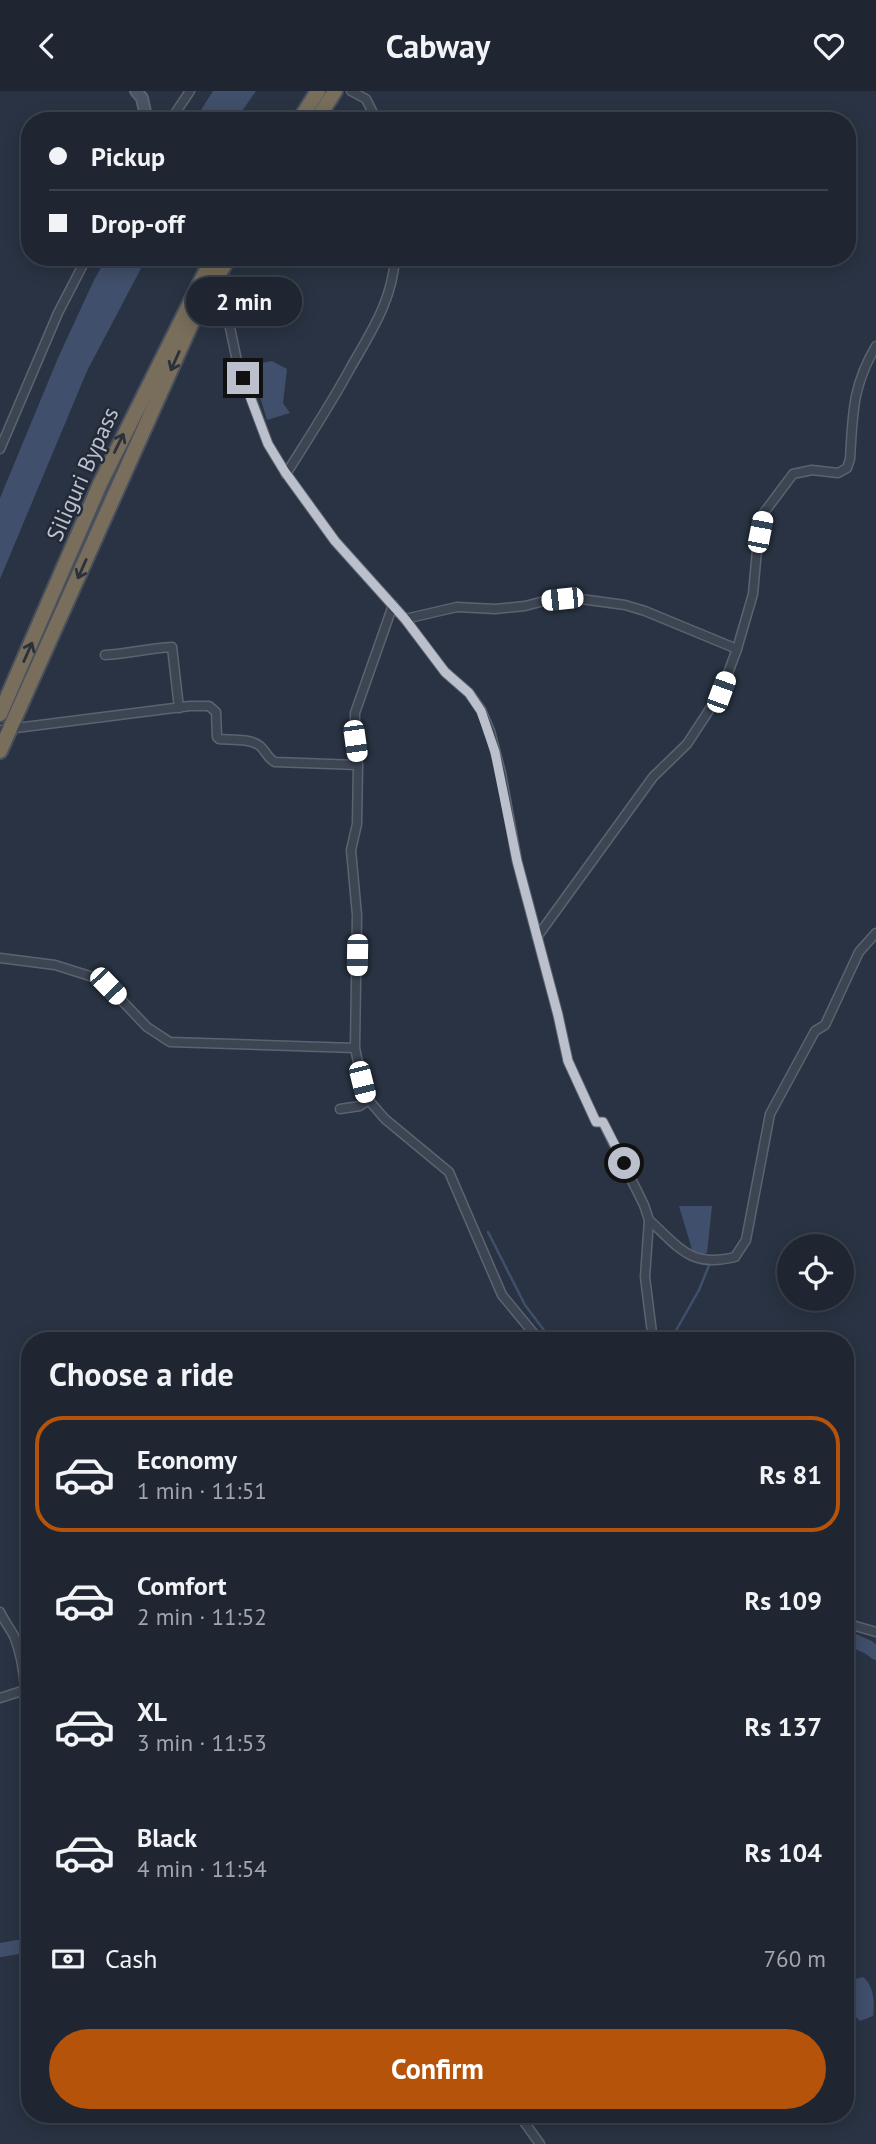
<!DOCTYPE html>
<html lang="en">
<head>
<meta charset="utf-8">
<style>
  :root { --surface:#1f2632; --page:#272e3a; --text:#f1f3f6; --muted:#a1a5ac; --line:#3c434d; --accent:#b45309 }
  body { margin:0; font-family:"PT Sans",sans-serif; background:var(--page); color:var(--text); height:100vh; display:flex; flex-direction:column; font-size:26px; white-space:nowrap }
  * { box-sizing:border-box; margin:0 }
  p { font-size:23px; color:var(--muted) }
  .icon { flex:none; width:38px; height:38px; fill:none; stroke:currentColor; stroke-width:2; stroke-linecap:round; stroke-linejoin:round }
  .map { position:relative; flex:1; overflow:hidden }
  .details { position:absolute; left:21px; top:1241px; width:833px; height:791px; display:flex; flex-direction:column; background:var(--surface); border-radius:28px; box-shadow:0 4px 18px #0003,0 0 0 2px var(--line) }
  .details>* { flex:none }
  .hud { position:absolute; left:21px; top:21px; width:835px; height:154px; border-radius:28px; box-shadow:0 4px 18px #0003,0 0 0 2px var(--line); display:grid; align-content:center; height:154px; padding:0 28px; background:var(--surface) }
  .fabs { position:absolute; left:777px; top:1143px; display:grid; gap:14px }
  .fabs a { display:grid; place-items:center; width:77px; height:77px; border-radius:50%; background:var(--surface); box-shadow:0 4px 18px #0003,0 0 0 2px var(--line); font-size:35px }
  .end { position:absolute; width:32px; height:32px; margin:-16px; border:9px solid #bbc0cc; background:#111; box-shadow:0 0 0 4px #111 }
  .from { border-radius:50% }
  .bubble { position:absolute; height:49px; border-radius:24px; background:var(--surface); box-shadow:0 4px 18px #0003,0 0 0 2px var(--line); font-size:23px; font-weight:700; line-height:49px; text-align:center }
  .car { position:absolute; width:21px; height:42px; margin:-21px -10px; border-radius:9px; box-shadow:0 0 5px 2px #0007; background:linear-gradient(#fff 24%,#345 0 40%,#fff 0 76%,#345 0 86%,#fff 0) }
  .hud b { display:flex; align-items:center; gap:24px; height:66px; font-size:26px }
  .hud b+b { border-top:2px solid var(--line) }
  .hud i { width:18px; height:18px; background:var(--text) }
  ul { padding:0; list-style:none }
  li { display:flex; align-items:center; gap:21px; height:116px; margin:0 14px 10px; padding:0 14px; border:4px solid transparent; border-radius:28px }
  li div { flex:1 }
  li b { display:block; font-size:26px }
  li em { font-style:normal; font-weight:700 }
  li.on { border-color:var(--accent) }
  li>.icon { width:63px; height:63px; stroke-width:1.5 }
  h2 { padding:0 28px; font-size:32px; line-height:84px }
  .pay { display:flex; align-items:center; gap:18px; height:77px; padding:0 28px; font-size:26px }
  .pay p { margin-inline-start:auto }
  .button { display:flex; gap:14px; margin-top:auto; padding:14px 28px }
  .button a { flex:1; height:80px; border-radius:42px; background:var(--accent); color:#fff; font-size:28px; font-weight:700; line-height:80px; text-align:center }
  header { display:flex; justify-content:space-between; align-items:center; height:91px; padding:0 28px; background:var(--surface); font-size:32px; font-weight:700 }
  .map>svg:first-child { display:block }
  .water { fill:#404f6b }
  .lines { fill:none; stroke-linecap:round; stroke-linejoin:round }
  .stream { stroke:#404f6b; stroke-width:2.5 }
  .river { stroke:#404f6b; stroke-width:14 }
  .street-casing { stroke:#5c6370; stroke-width:11 }
  .secondary-casing { stroke:#5c6370; stroke-width:14 }
  .highway-casing { stroke:#48505d; stroke-width:18 }
  .street { stroke:#3d4553; stroke-width:8 }
  .secondary { stroke:#4b5465; stroke-width:10 }
  .highway { stroke:#786e5b; stroke-width:14 }
  .oneway { stroke:#2b313c }
  .route { stroke:#bbc0cc; stroke-width:9 }
  .labels { text-anchor:middle; dominant-baseline:central; stroke-width:5; stroke-linejoin:round; paint-order:stroke }
  .street-label { font-size:23px; fill:#bbc0cc; stroke:#222a38 }
</style>
</head>
<body>
<header><svg class="icon" aria-label="back" viewBox="0 0 24 24"><path d="M15 5l-7 7 7 7"/></svg>Cabway<svg class="icon" aria-label="heart" viewBox="0 0 24 24"><path d="M12 20l-8-8c-3-5 5-10 8-4 3-6 11-1 8 4z"/></svg></header>
<div class="map">
<svg width="876" height="2053" viewBox="0 0 876 2053">
  <rect width="100%" height="100%" fill="#293343"/>
  <!-- water -->
  <g class="water">
    <path d="M213,0H256L235,30H194Z"/>
    <path d="M107,166H147L87,280L0,488V407L58,267L94,189Z"/>
    <path d="M272,270L287,278L283,312L290,322L267,329L253,283L262,272Z"/>
    <path d="M679,1115H712L707,1162L699,1164L693,1162Z"/>
    <path d="M863,1886C874,1895 875,1912 873,1925L860,1930L855,1925L845,1896L848,1890Z"/>
  </g>
  <g class="lines">
    <!-- stream -->
    <g class="stream">
      <path d="M488,1141L525,1214L552,1250"/>
      <path d="M670,1250L699,1199L710,1172"/>
    </g>
    <!-- river -->
    <g class="river">
      <path d="M845,1546L868,1556L876,1562"/>
      <path d="M0,1859L18,1856L30,1858"/>
    </g>
    <defs>
      <g id="street">
        <path d="M351,0L366,8L377,30"/>
        <path d="M170,30L190,0"/>
        <path d="M224,178V208L237,270L268,353L285,381L335,450L405,528L445,581L469,602L481,619L490,640L501,682L517,770L558,924L568,970L596,1031H603L644,1114L649,1129L645,1186L653,1250"/>
        <path d="M0,358L58,222L87,166"/>
        <path d="M286,383C308,348 331,313 351,276C371,241 393,208 395,166"/>
        <path d="M393,514L355,622V650L358,674L357,733L351,759L357,824L355,957L365,1005L385,1028L449,1081L502,1204L540,1250"/>
        <path d="M405,528L457,516L495,518L525,515L544,510L581,508L625,514L645,520L737,558"/>
        <path d="M105,564C128,563 149,557 172,556L179,617"/>
        <path d="M0,639L190,615H209L216,621L217,646L219,648C231,649 250,647 260,655C266,660 267,667 275,671L358,674"/>
        <path d="M537,846L653,686L687,653L721,601L737,558L753,503L757,459L763,423L793,383L812,379L838,382L847,377L850,368C853,322 852,296 876,255"/>
        <path d="M0,867L55,874L93,886L108,895L147,936L170,951L355,957"/>
        <path d="M340,1018L360,1015L369,1009"/>
        <path d="M649,1129C680,1157 690,1177 735,1166L746,1149L770,1023L815,940L825,934L859,861L876,842"/>
        <path d="M0,1521C4,1530 10,1537 14,1545C31,1586 25,1645 26,1688L30,1700"/>
        <path d="M845,1532L876,1541"/>
        <path d="M0,1607L25,1599"/>
        <path d="M516,2023L522,2028L540,2053"/>
      </g>
      <path id="secondary" d="M136,0L142,7L147,30"/>
      <g id="highway">
        <path d="M299,30L318,0"/>
        <path d="M316,30L335,0"/>
        <path d="M0,623L100,393L213,166"/>
        <path d="M0,660L196,222L229,166"/>
      </g>
    </defs>
    <!-- street casing -->
    <use href="#street" class="street-casing"/>
    <!-- secondary casing -->
    <use href="#secondary" class="secondary-casing"/>
    <!-- highway casing -->
    <use href="#highway" class="highway-casing"/>
    <!-- street -->
    <use href="#street" class="street"/>
    <!-- secondary -->
    <use href="#secondary" class="secondary"/>
    <!-- highway -->
    <use href="#highway" class="highway"/>
  </g>
  <!-- one-way arrows -->
  <defs><path id="oneway-shaft" d="M-6 0H5M1.5-3L5.5 0L1.5 3" fill="none" stroke-width="1.6" stroke-linecap="round" stroke-linejoin="round" transform="scale(1.75)"/></defs>
  <g class="oneway">
    <use href="#oneway-shaft" transform="translate(175 270) rotate(114)"/>
    <use href="#oneway-shaft" transform="translate(119 352) rotate(-64)"/>
    <use href="#oneway-shaft" transform="translate(82 478) rotate(114)"/>
    <use href="#oneway-shaft" transform="translate(28 561) rotate(-66)"/>
  </g>
  <g class="lines">
    <!-- route -->
    <path class="route" d="M243,287L268,353L285,381L335,450L405,528L445,581L469,602L481,620L495,661L517,770L558,924L568,970L596,1031H603L624,1072"/>
  </g>
  <g class="labels">
    <!-- street labels -->
    <g class="street-label">
      <text transform="translate(82 383) rotate(-66)">Siliguri Bypass</text>
    </g>
  </g>
</svg>
<div class="fabs">
<a><svg class="icon" aria-label="locate" viewBox="0 0 24 24"><circle cx="12" cy="12" r="6"/><path d="M12 2v4M12 18v4M2 12h4M18 12h4"/></svg></a>
</div>
<i class="end from" style="left:624px;top:1072px"></i>
<i class="end" style="left:243px;top:287px"></i>
<div class="bubble" style="left:186px;top:186px;width:116px">2 min</div>
<i class="car" style="left:760px;top:441px;rotate:11deg"></i>
<i class="car" style="left:562px;top:508px;rotate:264deg"></i>
<i class="car" style="left:721px;top:601px;rotate:20deg"></i>
<i class="car" style="left:355px;top:650px;rotate:172deg"></i>
<i class="car" style="left:357px;top:864px;rotate:181deg"></i>
<i class="car" style="left:108px;top:895px;rotate:136deg"></i>
<i class="car" style="left:362px;top:991px;rotate:166deg"></i>
<div class="hud">
<b><i class="from"></i>Pickup</b>
<b><i></i>Drop-off</b>
</div>
<section class="details">
<h2>Choose a ride</h2>
<ul>
<li class="on"><svg class="icon" aria-label="car" viewBox="0 0 24 24"><path d="M5 17H2v-5l4-1 3-4h7l3 4 3 1v5h-3M9 17h6M6 11h13"/><circle cx="7" cy="17" r="2"/><circle cx="17" cy="17" r="2"/></svg><div><b>Economy</b><p>1 min · 11:51</p></div><em>Rs 81</em></li>
<li><svg class="icon" aria-label="car" viewBox="0 0 24 24"><path d="M5 17H2v-5l4-1 3-4h7l3 4 3 1v5h-3M9 17h6M6 11h13"/><circle cx="7" cy="17" r="2"/><circle cx="17" cy="17" r="2"/></svg><div><b>Comfort</b><p>2 min · 11:52</p></div><em>Rs 109</em></li>
<li><svg class="icon" aria-label="car" viewBox="0 0 24 24"><path d="M5 17H2v-5l4-1 3-4h7l3 4 3 1v5h-3M9 17h6M6 11h13"/><circle cx="7" cy="17" r="2"/><circle cx="17" cy="17" r="2"/></svg><div><b>XL</b><p>3 min · 11:53</p></div><em>Rs 137</em></li>
<li><svg class="icon" aria-label="car" viewBox="0 0 24 24"><path d="M5 17H2v-5l4-1 3-4h7l3 4 3 1v5h-3M9 17h6M6 11h13"/><circle cx="7" cy="17" r="2"/><circle cx="17" cy="17" r="2"/></svg><div><b>Black</b><p>4 min · 11:54</p></div><em>Rs 104</em></li>
</ul>
<div class="pay"><svg class="icon" aria-label="cash" viewBox="0 0 24 24"><path d="M3 7h18v10H3z"/><circle cx="12" cy="12" r="2"/></svg>Cash<p>760 m</p></div>
<div class="button"><a>Confirm</a></div>
</section>
</div>
</body>
</html>
